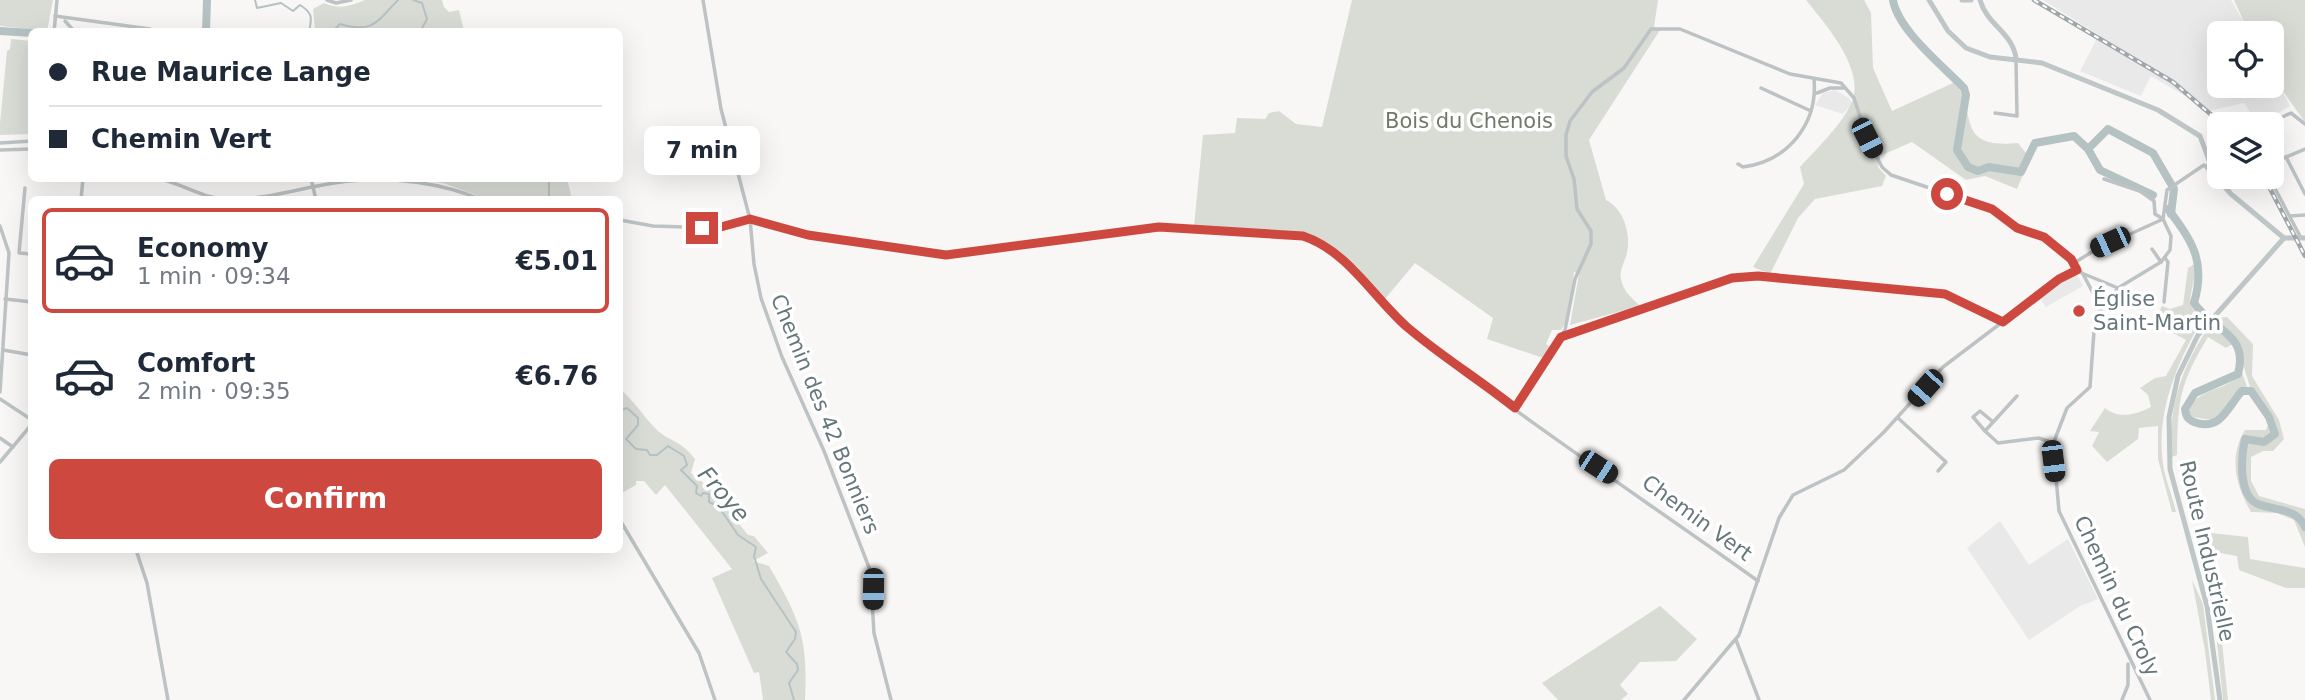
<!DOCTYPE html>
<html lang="en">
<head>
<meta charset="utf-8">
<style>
  :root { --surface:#fff; --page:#f2f2f3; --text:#1f2937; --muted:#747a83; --line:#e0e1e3; --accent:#cd4940 }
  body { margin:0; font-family:"DejaVu Sans",sans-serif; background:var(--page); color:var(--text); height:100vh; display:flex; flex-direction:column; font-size:26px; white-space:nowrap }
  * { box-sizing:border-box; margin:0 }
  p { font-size:23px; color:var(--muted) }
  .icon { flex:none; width:38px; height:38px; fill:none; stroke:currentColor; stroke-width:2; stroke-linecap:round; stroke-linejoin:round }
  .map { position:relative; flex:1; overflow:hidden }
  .details { position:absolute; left:28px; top:196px; width:595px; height:357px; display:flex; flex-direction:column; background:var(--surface); border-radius:10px; box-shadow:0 7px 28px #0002 }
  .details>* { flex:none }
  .banner { position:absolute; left:28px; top:28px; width:595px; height:154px; border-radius:10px; box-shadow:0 7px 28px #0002; display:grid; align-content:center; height:154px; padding:0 21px; background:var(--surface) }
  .fabs { position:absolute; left:2207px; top:21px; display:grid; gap:14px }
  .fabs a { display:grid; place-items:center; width:77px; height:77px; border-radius:10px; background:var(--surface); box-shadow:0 7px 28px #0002; font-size:35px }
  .end { position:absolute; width:32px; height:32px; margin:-16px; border:9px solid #cd4940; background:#fff; box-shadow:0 0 0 4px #fff }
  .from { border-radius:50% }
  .bubble { position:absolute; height:49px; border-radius:10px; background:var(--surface); box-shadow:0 7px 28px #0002; font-size:23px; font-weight:600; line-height:49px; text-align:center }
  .car { position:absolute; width:21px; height:42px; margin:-21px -10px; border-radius:9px; box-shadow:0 0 5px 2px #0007; background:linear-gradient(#222 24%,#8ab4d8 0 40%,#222 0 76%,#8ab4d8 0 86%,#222 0) }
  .banner b { display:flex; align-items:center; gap:24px; height:66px; font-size:26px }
  .banner b+b { border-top:2px solid var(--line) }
  .banner i { width:18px; height:18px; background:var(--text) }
  ul { padding:12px 0 0; list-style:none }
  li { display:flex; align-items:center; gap:21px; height:105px; margin:0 14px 10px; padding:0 7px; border:4px solid transparent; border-radius:10px }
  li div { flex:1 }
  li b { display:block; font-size:26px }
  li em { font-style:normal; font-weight:600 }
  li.active { border-color:var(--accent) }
  li>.icon { width:63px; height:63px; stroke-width:1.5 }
  .primary-button { display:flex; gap:14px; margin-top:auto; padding:14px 21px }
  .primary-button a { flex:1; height:80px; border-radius:10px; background:var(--accent); color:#fff; font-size:28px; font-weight:600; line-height:80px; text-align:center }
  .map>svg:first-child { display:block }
  .built { fill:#e8e9e8 }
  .green { fill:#d9dcd5 }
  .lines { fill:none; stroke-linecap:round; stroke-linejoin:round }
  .stream { stroke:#b5c2c4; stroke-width:2 }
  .river { stroke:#b5c2c4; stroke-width:8 }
  .street { stroke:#bdc2c4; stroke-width:3.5 }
  .secondary { stroke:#bec6c8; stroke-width:5 }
  .rail-casing { stroke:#a0a7aa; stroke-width:4.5 }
  .rail { stroke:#fff; stroke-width:2; stroke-dasharray:5; stroke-linecap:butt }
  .route { stroke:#cd4940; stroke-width:9 }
  .poi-dot { fill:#cd4940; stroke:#fff; stroke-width:2.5 }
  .labels { text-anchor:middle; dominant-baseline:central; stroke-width:7; stroke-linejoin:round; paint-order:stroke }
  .park-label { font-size:21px; fill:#6f7a69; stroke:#fff }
  .poi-label { font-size:21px; fill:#66777c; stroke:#fff; text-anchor:start }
  .street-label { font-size:21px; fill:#66777c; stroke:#fff }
  .water-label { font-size:23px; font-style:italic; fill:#617577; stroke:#fff }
</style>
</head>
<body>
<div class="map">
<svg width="2305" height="700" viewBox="0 0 2305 700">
  <rect width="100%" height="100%" fill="#f8f7f5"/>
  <!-- built -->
  <g class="built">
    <path d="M2043,0H2231L2250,33H2219V86H2272V72L2290,106L2258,124L2244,103L2204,112L2187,97L2151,76L2141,96L2080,71L2099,35Z"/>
    <path d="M1835,90L1849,98L1852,103L1843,114L1815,105L1823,93Z"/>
    <path d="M2070,275L2078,276L2083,286L2046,307L2040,298Z"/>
    <path d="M2000,521L2029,565L2068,539L2098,599L2080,606L2029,640L1967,548Z"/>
  </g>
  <!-- green -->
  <g class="green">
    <path d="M0,0H53L47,31L0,26Z"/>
    <path d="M365,0H442L444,7L449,12L459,10L464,31H315L313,9L324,3C340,10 350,6 365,0Z"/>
    <path d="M1352,0H1658L1654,27L1660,30L1589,140L1606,200C1624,209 1631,234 1627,253C1625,261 1619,271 1621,279C1623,291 1631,297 1640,306L1570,325L1579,274L1574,272L1568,318L1561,330H1552L1546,344L1550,347L1543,358L1487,339L1493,318L1415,263L1385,299L1357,267L1309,234L1194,226L1203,135L1235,133L1237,118L1265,119L1269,113L1279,111L1296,124L1322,127Z"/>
    <path d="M1806,0H1864L1871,13L1873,68L1892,111L1955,82C1978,115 1955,149 2018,143L2030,158L2017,189L1985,176L1966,180L1912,142L1880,156L1878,167L1886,176L1882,186L1815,199L1798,218L1770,274L1753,267L1804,184L1800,167C1817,148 1840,127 1851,104C1867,70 1825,24 1806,0Z"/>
    <path d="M2234,0H2305V122L2272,76V33H2249Z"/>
    <path d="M11,39L31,41L32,134L0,135V123L7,51L10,49Z"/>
    <path d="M404,179H567L572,199H486L443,183Z"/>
    <path d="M2196,263C2197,275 2188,297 2191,305C2193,311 2199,315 2202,320C2176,364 2154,417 2164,470C2167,484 2173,498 2176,512H2172L2158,459V426L2139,428L2138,439L2107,462L2092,446L2099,432L2090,431L2105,408C2119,420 2137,414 2151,407L2148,395L2140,388L2155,378L2166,376L2186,340L2166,329L2157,316L2162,306L2170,309L2183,305L2188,268Z"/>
    <path d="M2227,317L2253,344L2252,376L2279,420L2284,439L2273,451H2263L2251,457V481L2259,496L2305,509V547L2294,520L2277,513L2251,512C2236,485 2228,458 2245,430H2266L2271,418L2251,390L2236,342L2226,348L2208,337C2179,385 2178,400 2177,455L2172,457C2167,404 2184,361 2215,318Z"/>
    <path d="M2242,372L2247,387L2234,394L2216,421L2188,416C2192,386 2226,394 2242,372Z"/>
    <path d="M620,389C634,401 642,414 655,428C667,441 680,439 695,459L691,473L712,490L748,535L754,536L768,553L753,561L769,566C800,620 808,637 805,700H763L759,672L754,673L712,578L732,569L665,485L656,495L644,481H636V485L620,494Z"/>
    <path d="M2193,531L2248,537L2250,559L2305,568V588H2286L2239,570L2237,556L2220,553L2206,569Z"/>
    <path d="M2192,580L2203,604L2215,700H2211L2205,651Z"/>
    <path d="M2207,583H2210L2220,623L2228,700H2223L2215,623Z"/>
    <path d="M1660,606L1697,639L1676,661L1640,662L1620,685L1628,694L1621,700H1558L1542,683Z"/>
  </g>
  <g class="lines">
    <!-- stream -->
    <g class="stream">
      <path d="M255,0L257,8L281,3L293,11L300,5C313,13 312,18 309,32"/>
      <path d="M413,0L422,3L427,19L420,32"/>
      <path d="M208,1L209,0"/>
      <path d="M332,32L340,24C374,34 377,21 398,0"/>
      <path d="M549,178V200"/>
      <path d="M620,424V411L627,408L638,418V425L626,439L636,449L647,450L650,455H657L668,446L684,456L687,465L681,470L697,486L696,493L701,496L703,493L709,494V502L719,507L738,535L756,547L754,556L761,579L796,632L795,639L786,652L797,664L798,670L789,683L794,700"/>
    </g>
    <!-- river -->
    <g class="river">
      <path d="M1893,0C1898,30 1942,65 1964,88L1966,95L1957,150L1968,167L1978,171L1989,167L2021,172L2035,143L2074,136L2088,149L2100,170L2153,195"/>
      <path d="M0,31L32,33"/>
      <path d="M206,32L207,0"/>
      <path d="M2088,149L2108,129L2153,153L2174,189L2171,214"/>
      <path d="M2168,209C2193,242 2206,262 2194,303C2213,331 2249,333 2238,374L2195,393L2185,409C2186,416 2187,419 2194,422C2221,432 2227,407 2242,391H2251L2269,417L2275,434L2264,442L2245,439C2241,456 2238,496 2258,504C2274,511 2296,507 2305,527"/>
    </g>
    <!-- street -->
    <g class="street">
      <path d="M327,0L336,3L351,0"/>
      <path d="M703,0L721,109L750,219L754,264L761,298L782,357L824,451L870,570L874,633L891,700"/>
      <path d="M55,16L150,29"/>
      <path d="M65,21L75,32"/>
      <path d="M54,32L57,0"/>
      <path d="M1761,88L1811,111"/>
      <path d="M1817,93L1830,88H1845"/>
      <path d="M1995,113L2017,116L2016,60"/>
      <path d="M2267,124L2291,113L2305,124"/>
      <path d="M0,143L32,141"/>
      <path d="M0,150L32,149"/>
      <path d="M2286,157L2305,194"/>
      <path d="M2209,162L2219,158"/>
      <path d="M2272,163L2305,149"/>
      <path d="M1738,164L1743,167C1788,161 1818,124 1814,79"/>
      <path d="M2269,177L2301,238"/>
      <path d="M155,178C181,182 199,198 226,199C268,201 307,185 349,181C391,176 443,183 482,200"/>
      <path d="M311,178L316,200"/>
      <path d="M2104,179L2140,191L2154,201L2155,214L2163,219L2171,236L2170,250L2161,262L2118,288L2095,317L2090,387L2067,408L2053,444L2059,511L2150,700"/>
      <path d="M25,188L19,253L32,254"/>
      <path d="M81,200L83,178"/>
      <path d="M2290,216L2305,215"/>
      <path d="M2163,219L2167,190L2204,165"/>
      <path d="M620,220L653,226L717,228L750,219L808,235L946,255L1159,227L1303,236C1352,252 1379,304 1418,336C1527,423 1645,500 1758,581"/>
      <path d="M0,226L9,253L0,392"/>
      <path d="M2152,249L2161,262"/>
      <path d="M2074,263L2095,250L2161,220"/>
      <path d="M2084,274L2118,288"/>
      <path d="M5,299L32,302"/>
      <path d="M2164,302L2168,262L2165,258"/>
      <path d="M1563,337L1732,278L1758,276L1945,294L2003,322"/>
      <path d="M3,350L32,355"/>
      <path d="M2017,396L1985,431L1998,443L2039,438L2053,443"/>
      <path d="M0,399L32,420"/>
      <path d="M1515,408L1565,330L1575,279L1591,244V231L1577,209L1574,179L1566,156V135L1570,121L1592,92L1624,68L1651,29H1680L1790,74L1841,83L1854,98L1867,138L1882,167L1891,175L1992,209L2017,228L2044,237L2083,274L2101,308"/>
      <path d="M1898,418L1946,462L1938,471"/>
      <path d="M1985,431L1973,417L1980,411L1992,421"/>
      <path d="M0,438L13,447"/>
      <path d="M0,462L32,424"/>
      <path d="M620,520L699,653L715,700"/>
      <path d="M136,550L147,583L168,700"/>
      <path d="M1736,640L1759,700"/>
      <path d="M1684,700L1739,635L1779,518L1793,495L1844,470L1884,432L1943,367L2059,279L2077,270"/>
      <path d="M2122,700L2128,685V664"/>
    </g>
    <!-- secondary -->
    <g class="secondary">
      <path d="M1929,0L1948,31L1966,48L1990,57L2042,63L2158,110L2200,136L2210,163L2207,167"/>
      <path d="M1962,0H1971"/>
      <path d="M1980,0C1987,25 2012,32 2016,58"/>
      <path d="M2207,167L2231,194L2284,238H2305"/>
      <path d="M2220,700L2207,606L2170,469L2169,417L2178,376L2198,335L2284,238"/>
    </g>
    <defs>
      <g id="rail">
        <path d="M2034,0L2173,82L2222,124"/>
        <path d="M2264,177L2305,256"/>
      </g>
    </defs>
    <!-- rail casing -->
    <use href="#rail" class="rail-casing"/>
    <!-- rail -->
    <use href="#rail" class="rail"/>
  </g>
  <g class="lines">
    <!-- route -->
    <path class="route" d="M702,228H717L750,219L808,235L946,255L1159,227L1303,236C1348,251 1373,297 1407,327C1441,356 1480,380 1515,408L1561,337L1732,278L1758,276L1945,294L2003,322L2059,279L2077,270L2071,259L2044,237L2017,228L1992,209L1947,194"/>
  </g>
  <!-- markers -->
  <circle class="poi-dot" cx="2079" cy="311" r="7"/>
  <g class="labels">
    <!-- park labels -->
    <g class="park-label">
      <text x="1469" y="121">Bois du Chenois</text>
    </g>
    <!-- poi labels -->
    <g class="poi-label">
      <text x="2093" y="299">Église<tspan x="2093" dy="24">Saint-Martin</tspan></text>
    </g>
    <!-- street labels -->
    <g class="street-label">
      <text transform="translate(825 414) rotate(68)">Chemin des 42 Bonniers</text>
      <text transform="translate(1697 518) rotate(36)">Chemin Vert</text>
      <text transform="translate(2207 551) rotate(77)">Route Industrielle</text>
      <text transform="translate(2117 596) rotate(65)">Chemin du Croly</text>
    </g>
    <!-- water labels -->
    <g class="water-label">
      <text transform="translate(724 494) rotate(49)">Froye</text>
    </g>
  </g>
</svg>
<div class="fabs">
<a><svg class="icon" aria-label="locate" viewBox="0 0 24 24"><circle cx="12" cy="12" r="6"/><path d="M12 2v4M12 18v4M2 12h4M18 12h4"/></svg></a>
<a><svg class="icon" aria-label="layers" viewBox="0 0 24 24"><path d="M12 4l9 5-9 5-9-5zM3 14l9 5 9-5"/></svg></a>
</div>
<i class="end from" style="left:1947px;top:194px"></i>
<i class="end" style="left:702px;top:228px"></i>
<div class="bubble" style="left:644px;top:126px;width:116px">7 min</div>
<i class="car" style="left:1867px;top:138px;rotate:153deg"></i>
<i class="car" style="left:2110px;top:242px;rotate:245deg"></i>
<i class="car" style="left:1925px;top:388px;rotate:222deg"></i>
<i class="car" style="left:2053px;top:461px;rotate:173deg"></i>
<i class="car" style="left:1598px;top:467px;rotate:123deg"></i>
<i class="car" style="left:873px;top:589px;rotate:181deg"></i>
<div class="banner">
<b><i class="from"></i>Rue Maurice Lange</b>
<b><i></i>Chemin Vert</b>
</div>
<section class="details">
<ul>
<li class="active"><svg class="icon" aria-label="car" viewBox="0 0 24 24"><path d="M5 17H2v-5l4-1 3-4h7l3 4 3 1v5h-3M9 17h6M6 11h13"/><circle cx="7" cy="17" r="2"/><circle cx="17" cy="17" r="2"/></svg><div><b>Economy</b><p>1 min · 09:34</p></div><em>€5.01</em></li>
<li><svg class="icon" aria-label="car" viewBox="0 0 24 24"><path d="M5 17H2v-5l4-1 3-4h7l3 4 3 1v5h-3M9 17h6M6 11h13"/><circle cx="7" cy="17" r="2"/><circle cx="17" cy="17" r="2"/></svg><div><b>Comfort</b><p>2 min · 09:35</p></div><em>€6.76</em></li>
</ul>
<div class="primary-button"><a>Confirm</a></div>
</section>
</div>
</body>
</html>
